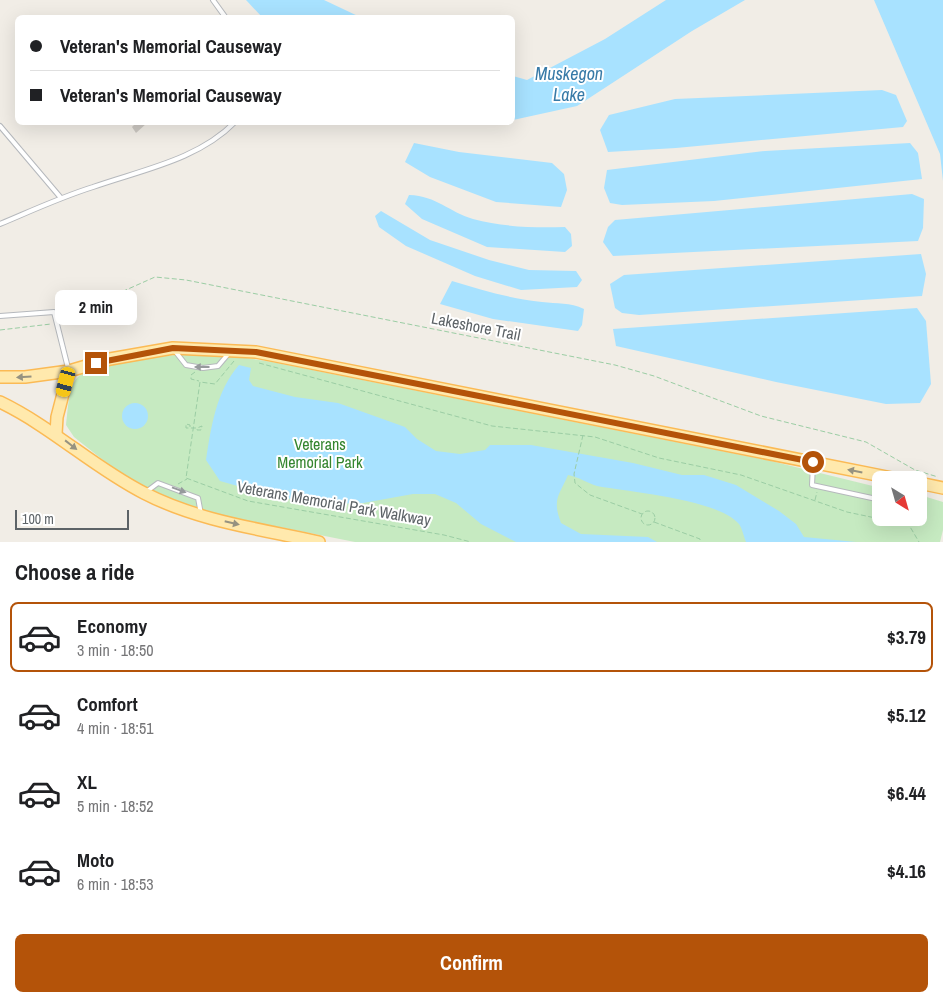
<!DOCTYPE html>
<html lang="en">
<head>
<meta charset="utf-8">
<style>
  :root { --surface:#fff; --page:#f6f6f6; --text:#202124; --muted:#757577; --line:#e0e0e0; --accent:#b45309 }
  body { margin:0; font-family:"Archivo Narrow",sans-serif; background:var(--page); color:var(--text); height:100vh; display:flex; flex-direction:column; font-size:19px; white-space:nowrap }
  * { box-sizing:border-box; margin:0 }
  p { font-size:16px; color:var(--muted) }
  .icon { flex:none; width:28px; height:28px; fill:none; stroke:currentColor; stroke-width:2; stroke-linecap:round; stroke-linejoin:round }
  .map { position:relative; height:542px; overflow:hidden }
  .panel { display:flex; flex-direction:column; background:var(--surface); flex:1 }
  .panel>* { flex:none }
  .hud { position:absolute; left:15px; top:15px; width:500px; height:110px; border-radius:8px; box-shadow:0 5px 20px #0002; display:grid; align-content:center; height:110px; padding:0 15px; background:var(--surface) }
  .needle { width:32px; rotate:143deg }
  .controls { position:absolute; left:872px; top:471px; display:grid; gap:10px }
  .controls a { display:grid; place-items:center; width:55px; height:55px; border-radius:8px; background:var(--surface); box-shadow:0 5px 20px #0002; font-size:25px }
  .scale { position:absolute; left:15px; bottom:12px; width:114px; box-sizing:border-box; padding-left:5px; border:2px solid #5d6367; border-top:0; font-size:14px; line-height:18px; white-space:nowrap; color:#5d6367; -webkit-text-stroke:4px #fff; paint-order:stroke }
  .end { position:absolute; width:22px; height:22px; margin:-11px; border:6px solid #b45309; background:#fff; box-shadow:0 0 0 2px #fff }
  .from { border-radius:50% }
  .bubble { position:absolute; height:35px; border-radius:8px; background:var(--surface); box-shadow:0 5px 20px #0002; font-size:16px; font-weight:700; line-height:35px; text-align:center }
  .car { position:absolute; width:15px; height:30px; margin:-15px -8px; border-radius:6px; box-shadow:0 0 4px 1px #0007; background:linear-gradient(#f5c518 24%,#345 0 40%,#f5c518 0 76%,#345 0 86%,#f5c518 0) }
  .hud b { display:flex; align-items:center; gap:18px; height:48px; font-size:19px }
  .hud b+b { border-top:1px solid var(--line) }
  .hud i { width:12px; height:12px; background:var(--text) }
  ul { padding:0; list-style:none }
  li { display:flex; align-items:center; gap:15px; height:70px; margin:0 10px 8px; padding:0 5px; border:2px solid transparent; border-radius:8px }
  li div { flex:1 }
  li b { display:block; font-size:19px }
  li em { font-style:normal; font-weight:700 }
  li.active { border-color:var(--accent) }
  li>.icon { width:45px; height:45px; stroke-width:1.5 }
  h2 { padding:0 15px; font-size:22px; line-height:60px }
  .cta { display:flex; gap:10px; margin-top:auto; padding:10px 15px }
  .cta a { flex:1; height:58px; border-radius:8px; background:var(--accent); color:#fff; font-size:20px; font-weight:700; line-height:58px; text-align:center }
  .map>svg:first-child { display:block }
  .green { fill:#c6eac1 }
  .water { fill:#a8e2ff }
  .building { fill:#ccc8c2 }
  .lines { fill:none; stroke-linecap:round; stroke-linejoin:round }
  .lane-casing { stroke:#b6b9bd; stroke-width:6 }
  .primary-casing { stroke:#fbba55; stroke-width:14 }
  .path { stroke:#9bcda4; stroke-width:1; stroke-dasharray:5 2.5; stroke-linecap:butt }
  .lane { stroke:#fff; stroke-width:4 }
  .primary { stroke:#ffe9ad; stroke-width:11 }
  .oneway { fill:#969a9c }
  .oneway2 { fill:#969280 }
  .route { stroke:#b45309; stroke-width:6 }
  .labels { text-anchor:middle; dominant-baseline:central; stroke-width:4; stroke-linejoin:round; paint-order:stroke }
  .street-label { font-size:16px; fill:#5d6367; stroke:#fff }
  .park-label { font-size:16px; fill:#34852f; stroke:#fff }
  .water-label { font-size:18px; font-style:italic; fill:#377aa7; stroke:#fff }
</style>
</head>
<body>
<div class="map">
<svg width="943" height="542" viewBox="0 0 943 542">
  <rect width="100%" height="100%" fill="#f1ede6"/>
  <!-- green -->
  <path class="green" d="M207,352L272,362L771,461L881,488V518H919V494L920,495L943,502V530L940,542H355L218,515L185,505L142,487L118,472L74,437L66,425C68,411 68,387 78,377C97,360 179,355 207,352Z"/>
  <!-- water -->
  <g class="water">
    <path d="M246,0H324L360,17H262Z"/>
    <path d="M666,0H745L692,31L577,106L513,120V76L527,80L605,39Z"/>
    <path d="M874,0H943V181L940,154Z"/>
    <path d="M882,90L896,95L907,121L903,127L676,148L608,152L600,130L609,115L675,99Z"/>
    <path d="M414,143L459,152L552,163L564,174L567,190L561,207L496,202L430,177L405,162Z"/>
    <path d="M910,143L918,153L922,179L714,201L622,205L610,203L604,188L607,170L765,151Z"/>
    <path d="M912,194L924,199L923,228L918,241L613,256L603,242L608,227L615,220Z"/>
    <path d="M409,195C437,196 449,212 473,219C503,227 534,228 565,227L571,234L572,246L565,252L487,247L422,219L405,204Z"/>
    <path d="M381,211L430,240L489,260L529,270L576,271L582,280L577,287L521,290L475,276L406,246L379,227L375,216Z"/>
    <path d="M921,254L926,274L922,296L639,315L622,313L615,308L610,284L624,275Z"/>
    <path d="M452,281C481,290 512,299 542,302C557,304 570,302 584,309L582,325L578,331L493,319L440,304Z"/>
    <path d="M917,308L926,321L931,384L920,403L886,404L776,382L616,346L613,329Z"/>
    <path d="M239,365L251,368L249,380L253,386L295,397L338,403L405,427L417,439L436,451L460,454L485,450L490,445H531L633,463L682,475H704L736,485L779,511L796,524L804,537L856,542H746C744,537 742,528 739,524C718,499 629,492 597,486C587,483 579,477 568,475C559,496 552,499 561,523L581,534L648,537L657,542H516L481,524L456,503L435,494H413L363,503L330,504L276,497L220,481L206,460C211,428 216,391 239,365Z"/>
    <circle cx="135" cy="416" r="13"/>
  </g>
  <!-- building -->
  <path class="building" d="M137,122L147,123L136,133L132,127Z"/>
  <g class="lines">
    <defs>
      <g id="lane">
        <path d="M213,0L226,18"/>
        <path d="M0,126L61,198"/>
        <path d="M0,224C31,211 61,197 93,187C141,170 198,160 235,122"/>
        <path d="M0,316L54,312L68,368"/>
        <path d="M175,351L186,365L203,368L218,366L229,353"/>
        <path d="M813,465L812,485L881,500"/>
        <path d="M146,492L158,483L198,498L201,514"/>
      </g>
      <g id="primary">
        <path d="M0,377H25L69,371L110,359L173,348L256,352L902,480"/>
        <path d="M0,402C52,427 93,467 144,493C198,521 260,529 319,542"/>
        <path d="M56,434L57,417L69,371"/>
        <path d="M919,483L943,488"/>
      </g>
    </defs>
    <!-- lane casing -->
    <use href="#lane" class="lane-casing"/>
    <!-- primary casing -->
    <use href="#primary" class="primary-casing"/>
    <!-- path -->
    <g class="path">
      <path d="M63,322L73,320L99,302L155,277L186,280L615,365L654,376L761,416L866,442L915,470L938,477"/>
      <path d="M0,330L51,324"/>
      <path d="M234,361L215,384L200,382L186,478L248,501L444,535L471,542"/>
      <path d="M259,363L492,426L595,437L659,458L741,475L847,512L909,525L919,542"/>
      <path d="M195,372L191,375V379L199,381"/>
      <path d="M190,427V425L186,424V428H197V430H201L202,426L197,428"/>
      <path d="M583,435L574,474L575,483L590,495L642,514"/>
      <path d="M178,484L187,479"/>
      <path d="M815,500L817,492"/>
      <circle cx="648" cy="518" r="7"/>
      <path d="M875,517L878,507"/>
      <path d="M654,522L700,539V542"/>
    </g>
    <!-- lane -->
    <use href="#lane" class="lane"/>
    <!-- primary -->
    <use href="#primary" class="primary"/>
  </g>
  <!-- one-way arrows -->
  <defs><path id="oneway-solid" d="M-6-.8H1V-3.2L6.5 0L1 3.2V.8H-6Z" transform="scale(1.25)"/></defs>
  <g class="oneway">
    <use href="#oneway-solid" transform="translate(202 367) rotate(180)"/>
    <use href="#oneway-solid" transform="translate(179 490) rotate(20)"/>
  </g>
  <g class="oneway2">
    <use href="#oneway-solid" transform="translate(24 377) rotate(176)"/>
    <use href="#oneway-solid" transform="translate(71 445) rotate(38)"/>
    <use href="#oneway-solid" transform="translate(855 471) rotate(-169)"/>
    <use href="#oneway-solid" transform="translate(232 523) rotate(13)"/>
  </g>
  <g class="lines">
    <!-- route -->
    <path class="route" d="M96,363L173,348L256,352L813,462"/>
  </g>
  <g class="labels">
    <!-- street labels -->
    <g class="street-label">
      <text transform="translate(476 326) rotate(11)">Lakeshore Trail</text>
      <text transform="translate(334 503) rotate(10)">Veterans Memorial Park Walkway</text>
    </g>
    <!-- park labels -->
    <g class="park-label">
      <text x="320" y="444">Veterans<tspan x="320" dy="18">Memorial Park</tspan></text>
    </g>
    <!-- water labels -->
    <g class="water-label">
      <text x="569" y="73">Muskegon<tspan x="569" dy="21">Lake</tspan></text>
    </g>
  </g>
</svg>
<div class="controls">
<a><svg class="needle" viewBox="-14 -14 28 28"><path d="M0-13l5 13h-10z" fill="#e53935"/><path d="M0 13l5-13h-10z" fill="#757577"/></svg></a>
</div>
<div class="scale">100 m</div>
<i class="end from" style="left:813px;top:462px"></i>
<i class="end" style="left:96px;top:363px"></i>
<div class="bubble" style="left:55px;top:290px;width:82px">2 min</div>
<i class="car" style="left:66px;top:382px;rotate:195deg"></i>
<div class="hud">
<b><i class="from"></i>Veteran's Memorial Causeway</b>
<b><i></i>Veteran's Memorial Causeway</b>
</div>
</div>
<section class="panel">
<h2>Choose a ride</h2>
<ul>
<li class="active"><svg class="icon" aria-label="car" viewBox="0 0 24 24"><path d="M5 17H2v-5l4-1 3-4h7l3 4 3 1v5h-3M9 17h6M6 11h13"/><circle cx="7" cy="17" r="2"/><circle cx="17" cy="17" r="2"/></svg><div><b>Economy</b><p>3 min · 18:50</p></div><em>$3.79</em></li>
<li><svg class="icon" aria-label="car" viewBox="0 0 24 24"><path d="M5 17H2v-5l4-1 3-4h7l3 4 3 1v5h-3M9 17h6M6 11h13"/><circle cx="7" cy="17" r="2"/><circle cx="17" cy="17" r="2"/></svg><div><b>Comfort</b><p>4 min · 18:51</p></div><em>$5.12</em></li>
<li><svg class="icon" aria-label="car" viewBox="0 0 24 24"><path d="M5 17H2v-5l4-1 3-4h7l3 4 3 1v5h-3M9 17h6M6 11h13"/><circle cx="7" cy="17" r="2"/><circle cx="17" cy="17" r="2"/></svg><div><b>XL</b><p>5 min · 18:52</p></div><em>$6.44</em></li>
<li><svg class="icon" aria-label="car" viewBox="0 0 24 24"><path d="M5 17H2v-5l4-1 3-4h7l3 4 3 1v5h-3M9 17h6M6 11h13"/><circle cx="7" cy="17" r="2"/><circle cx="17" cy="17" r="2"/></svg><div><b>Moto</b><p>6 min · 18:53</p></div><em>$4.16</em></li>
</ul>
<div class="cta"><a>Confirm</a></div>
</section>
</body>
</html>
